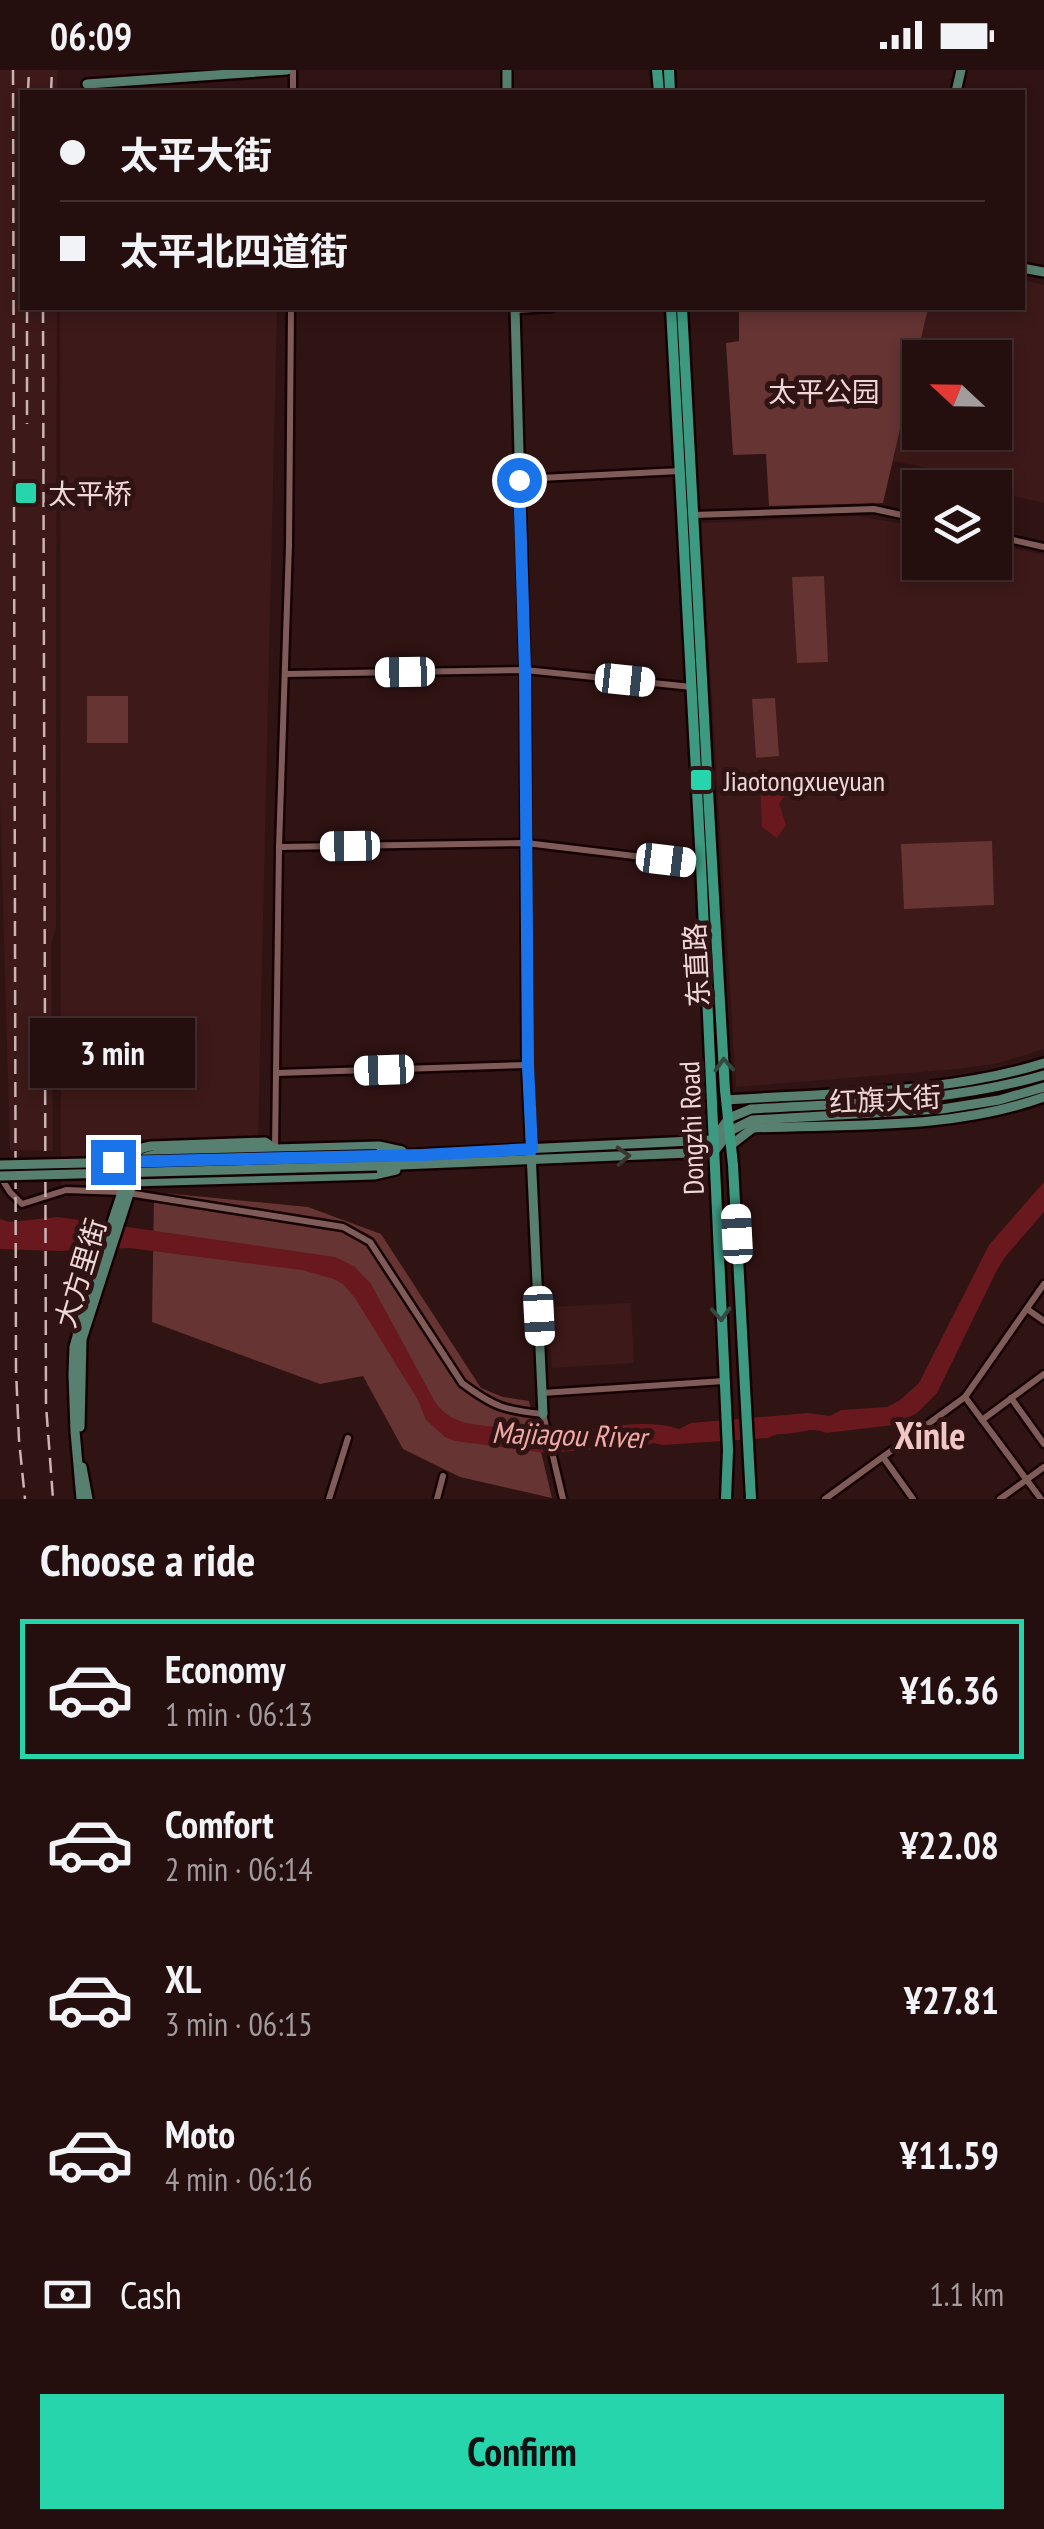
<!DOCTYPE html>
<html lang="en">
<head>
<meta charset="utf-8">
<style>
  :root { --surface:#240e0e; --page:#301c1c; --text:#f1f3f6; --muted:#a39c9e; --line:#412e2e; --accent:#27d5ad }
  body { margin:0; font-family:"PT Sans Narrow","Noto Sans SC",sans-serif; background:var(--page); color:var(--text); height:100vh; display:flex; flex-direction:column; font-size:38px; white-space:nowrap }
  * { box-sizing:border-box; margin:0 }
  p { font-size:32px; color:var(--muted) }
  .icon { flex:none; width:55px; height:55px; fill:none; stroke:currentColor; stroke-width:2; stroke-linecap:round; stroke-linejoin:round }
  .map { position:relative; height:1429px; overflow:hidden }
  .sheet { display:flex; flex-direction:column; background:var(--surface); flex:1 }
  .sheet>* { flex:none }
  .guide { position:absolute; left:20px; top:20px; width:1005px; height:220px; border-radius:0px; box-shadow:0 5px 15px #0003,0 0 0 2px var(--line); display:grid; align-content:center; height:220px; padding:0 40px; background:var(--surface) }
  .needle { width:65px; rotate:292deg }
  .fabs { position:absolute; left:902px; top:270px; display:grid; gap:20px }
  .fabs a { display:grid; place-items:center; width:110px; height:110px; border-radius:0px; background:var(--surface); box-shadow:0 5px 15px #0003,0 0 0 2px var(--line); font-size:50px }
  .end { position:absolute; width:45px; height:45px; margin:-22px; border:12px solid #1a73e8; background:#fff; box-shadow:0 0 0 5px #fff }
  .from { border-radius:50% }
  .bubble { position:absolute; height:70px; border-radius:0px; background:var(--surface); box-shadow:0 5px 15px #0003,0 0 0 2px var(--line); font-size:32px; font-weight:700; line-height:70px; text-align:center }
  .car { position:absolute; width:30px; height:60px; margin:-30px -15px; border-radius:12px; box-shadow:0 0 8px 2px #0007; background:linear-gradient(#fff 24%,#345 0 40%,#fff 0 76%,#345 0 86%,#fff 0) }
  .guide b { display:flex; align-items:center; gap:35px; height:95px; font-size:38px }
  .guide b+b { border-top:2px solid var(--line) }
  .guide i { width:25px; height:25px; background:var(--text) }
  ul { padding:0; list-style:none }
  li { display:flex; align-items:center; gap:30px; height:140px; margin:0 20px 15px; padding:0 20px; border:5px solid transparent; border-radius:0px }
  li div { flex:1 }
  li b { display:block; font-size:38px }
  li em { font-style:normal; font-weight:700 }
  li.selected { border-color:var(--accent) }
  li>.icon { width:90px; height:90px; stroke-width:1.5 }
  h2 { padding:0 40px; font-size:45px; line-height:120px }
  .pay { display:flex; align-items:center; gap:25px; height:110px; padding:0 40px; font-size:38px }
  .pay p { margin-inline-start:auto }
  .primary-button { display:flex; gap:20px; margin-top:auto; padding:20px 40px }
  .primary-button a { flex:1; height:115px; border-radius:0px; background:var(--accent); color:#111; font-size:40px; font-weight:700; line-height:115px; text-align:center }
  .status { display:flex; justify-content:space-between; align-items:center; height:70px; padding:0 50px; background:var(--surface); direction:ltr }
  .status svg { height:28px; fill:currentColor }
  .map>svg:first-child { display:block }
  .built { fill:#3d1919; fill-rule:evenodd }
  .green { fill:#653433 }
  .water { fill:#69181e }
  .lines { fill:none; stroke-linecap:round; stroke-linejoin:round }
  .minor-casing { stroke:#160102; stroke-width:11 }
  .major-casing { stroke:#160102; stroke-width:14 }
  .highway-casing { stroke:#160102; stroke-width:15 }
  .minor { stroke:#7f5b59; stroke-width:6 }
  .major { stroke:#578070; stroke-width:9 }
  .highway { stroke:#3d9980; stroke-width:10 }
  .rail { stroke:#cbb4b3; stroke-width:2.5; stroke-dasharray:15 8; stroke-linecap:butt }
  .major-bridge-casing { stroke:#160102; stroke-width:14; stroke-linecap:butt }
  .major-bridge { stroke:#578070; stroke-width:9 }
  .oneway { stroke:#35493f }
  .oneway2 { stroke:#3c342f }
  .route { stroke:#1a73e8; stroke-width:12 }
  .poi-dot { fill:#27d5ad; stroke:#301313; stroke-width:4 }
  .labels { text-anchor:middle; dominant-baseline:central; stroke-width:10; stroke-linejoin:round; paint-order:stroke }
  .park-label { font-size:28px; fill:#f0d6d5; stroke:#301313 }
  .poi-label { font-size:28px; fill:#eed9d8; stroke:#301313; text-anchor:start }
  .street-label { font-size:28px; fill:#eed9d8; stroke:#301313 }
  .water-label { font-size:30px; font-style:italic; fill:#f2a9a6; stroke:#301313 }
  .district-label { font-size:38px; font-weight:bold; fill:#f1c7c5; stroke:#301313 }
</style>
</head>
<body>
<div class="status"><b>06:09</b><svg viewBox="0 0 49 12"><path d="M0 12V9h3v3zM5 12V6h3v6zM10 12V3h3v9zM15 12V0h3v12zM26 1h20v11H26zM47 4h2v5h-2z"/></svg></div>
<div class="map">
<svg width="1044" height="1429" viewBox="0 0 1044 1429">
  <rect width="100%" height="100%" fill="#301313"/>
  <!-- built -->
  <g class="built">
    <path d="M0,0H58L57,22H22V238H57L56,857L51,875L53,1081L10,1080L0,732Z"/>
    <path d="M1023,210L1044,215V433L999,423L1001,412L893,391L928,238H1022ZM920,288H995V362H920Z"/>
    <path d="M60,238H277L258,1071L85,1068V1116L61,1119Z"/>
    <path d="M858,446L920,457V492H995V474L1044,485V979L999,993L958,999L736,1017L701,453Z"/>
    <path d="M631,1233L634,1293L552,1298L548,1237Z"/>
  </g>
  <!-- green -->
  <g class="green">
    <path d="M739,238H928L883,433L769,436L766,384L733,385L726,273L739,271Z"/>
    <path d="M824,506L828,592L797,593L792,507Z"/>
    <rect x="87" y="626" width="41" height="47"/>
    <path d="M775,628L779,686L756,688L752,629Z"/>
    <path d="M992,771L994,835L904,839L901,774Z"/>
    <path d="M154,1122L308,1137L381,1164L481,1318L503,1327L529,1331L552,1428L460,1407L403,1379L363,1306L320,1314L152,1252Z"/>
  </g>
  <!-- water -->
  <g class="water">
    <path d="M787,706L792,715L779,734L786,755L777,768L762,757L760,710L770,707L775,713Z"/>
    <path d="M1044,1112V1142L1005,1187L997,1200L937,1323L917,1343L893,1355L826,1363C813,1357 805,1362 793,1363C782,1365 778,1362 768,1368L663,1375L653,1373L645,1376L545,1383L455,1371L445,1367L426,1350L418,1330L355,1228L343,1214L334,1209L302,1200L129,1178L59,1181L0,1179V1149L10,1152L58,1147L335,1187L354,1196L371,1214L435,1332C450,1354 474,1355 498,1357C512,1358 525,1361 538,1362C584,1366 635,1345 679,1359L691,1353L808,1343L830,1346L841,1340L887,1337L900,1330L919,1313L989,1175Z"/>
  </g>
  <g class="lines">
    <defs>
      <g id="minor">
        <path d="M293,22V0"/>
        <path d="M515,240L552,238"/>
        <path d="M520,409L680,401"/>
        <path d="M693,445L874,439L920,449"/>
        <path d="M995,466L1044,477"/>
        <path d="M285,604L525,600L692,617"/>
        <path d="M279,777L526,773L701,794"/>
        <path d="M277,1003L527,995"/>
        <path d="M275,1079L279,777L289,475L291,238"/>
        <path d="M0,1106L10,1122L22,1134L66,1120L122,1122L343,1157L370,1172L462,1313C494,1337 504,1340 543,1344L563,1429"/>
        <path d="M1027,1239L1044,1251"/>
        <path d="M542,1323L724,1311"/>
        <path d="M965,1327L1041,1429"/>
        <path d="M1011,1328L1044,1374"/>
        <path d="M982,1350L1044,1304"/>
        <path d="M883,1387L913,1429"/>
        <path d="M329,1429L348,1368"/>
        <path d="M437,1429L443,1406"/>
        <path d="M825,1429L965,1327L1044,1214"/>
        <path d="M1000,1429L1044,1397"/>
      </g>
      <g id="major">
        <path d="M507,0V22"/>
        <path d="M87,14L287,0"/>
        <path d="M956,22L961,0"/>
        <path d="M1022,198L1044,202"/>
        <path d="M515,238L525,600L527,995L543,1344"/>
        <path d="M726,1030C829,1023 946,1024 1044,993"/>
        <path d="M731,1075L753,1058C850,1054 952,1060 1044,1027"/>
        <path d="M377,1086L713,1070L729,1048L751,1039C849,1033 949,1033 1044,1005"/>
        <path d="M377,1096L714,1082L730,1061L752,1050L942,1039L999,1030L1044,1017"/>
        <path d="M132,1112L374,1105L396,1100"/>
        <path d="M80,1357L82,1269L138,1096L146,1087L160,1083L273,1079"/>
        <path d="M82,1397L88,1429"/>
        <path d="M81,1429L75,1361L73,1304L74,1277L92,1213L135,1083L142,1078L151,1076L265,1072L275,1079L379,1076L402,1081"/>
      </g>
      <g id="highway">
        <path d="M657,0L659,22"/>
        <path d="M669,0L670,22"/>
        <path d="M671,238L701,794L728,1380L726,1429"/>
        <path d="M682,238L710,757L725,1020L733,1095L751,1429"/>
      </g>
    </defs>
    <!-- minor casing -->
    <use href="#minor" class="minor-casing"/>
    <!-- major casing -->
    <use href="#major" class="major-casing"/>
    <!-- highway casing -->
    <use href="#highway" class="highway-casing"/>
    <!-- minor -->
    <use href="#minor" class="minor"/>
    <!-- major -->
    <use href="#major" class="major"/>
    <!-- highway -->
    <use href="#highway" class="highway"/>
    <!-- rail -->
    <g class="rail">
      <path d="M13,0L16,1300L19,1370L25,1429"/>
      <path d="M28,22L29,0"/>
      <path d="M51,22L52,0"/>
      <path d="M27,238V354"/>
      <path d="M43,238L46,1335L53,1429"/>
    </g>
    <defs>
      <g id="major-bridge">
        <path d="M0,1095L377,1086"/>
        <path d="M0,1106L377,1096"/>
      </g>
    </defs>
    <!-- major-bridge casing -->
    <use href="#major-bridge" class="major-bridge-casing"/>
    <!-- major-bridge -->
    <use href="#major-bridge" class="major-bridge"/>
  </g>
  <!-- one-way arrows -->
  <defs><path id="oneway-chevron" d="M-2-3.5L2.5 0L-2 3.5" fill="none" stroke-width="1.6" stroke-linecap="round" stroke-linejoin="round" transform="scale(2.5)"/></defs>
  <g class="oneway">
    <use href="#oneway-chevron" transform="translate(724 995) rotate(-93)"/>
    <use href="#oneway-chevron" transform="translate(721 1244) rotate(87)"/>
  </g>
  <use class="oneway2" href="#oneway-chevron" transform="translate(623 1086) rotate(-3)"/>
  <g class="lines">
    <!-- route -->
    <path class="route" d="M113,1092L422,1085L532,1079L528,995L525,600L519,410"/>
  </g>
  <!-- markers -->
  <g class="poi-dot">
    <rect x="14" y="411" width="24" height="24" rx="5"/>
    <rect x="689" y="698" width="24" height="24" rx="5"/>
  </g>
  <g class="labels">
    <!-- park labels -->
    <g class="park-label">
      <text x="824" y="321">太平公园</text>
    </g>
    <!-- poi labels -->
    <g class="poi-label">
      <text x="48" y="423">太平桥</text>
      <text x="724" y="710">Jiaotongxueyuan</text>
    </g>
    <!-- street labels -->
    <g class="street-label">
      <text transform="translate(696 895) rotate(-93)">东直路</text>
      <text transform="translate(885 1029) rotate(-3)">红旗大街</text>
      <text transform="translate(691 1058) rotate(-92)">Dongzhi Road</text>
      <text transform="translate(80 1203) rotate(-73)">大方里街</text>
    </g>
    <!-- water labels -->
    <g class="water-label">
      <text transform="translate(569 1364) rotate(2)">Majiagou River</text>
    </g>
    <!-- district labels -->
    <g class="district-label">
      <text x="930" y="1364">Xinle</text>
    </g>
  </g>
</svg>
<div class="fabs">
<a><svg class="needle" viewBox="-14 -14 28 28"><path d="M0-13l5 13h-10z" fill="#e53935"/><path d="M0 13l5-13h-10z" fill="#a39c9e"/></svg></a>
<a><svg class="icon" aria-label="layers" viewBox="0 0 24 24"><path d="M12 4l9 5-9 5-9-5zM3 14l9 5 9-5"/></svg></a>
</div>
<i class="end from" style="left:519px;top:410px"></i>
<i class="end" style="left:113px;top:1092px"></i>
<div class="bubble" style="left:30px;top:948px;width:165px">3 min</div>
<i class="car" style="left:405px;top:602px;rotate:269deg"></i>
<i class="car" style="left:625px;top:610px;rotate:96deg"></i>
<i class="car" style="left:350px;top:776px;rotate:269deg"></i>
<i class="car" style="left:666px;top:790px;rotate:97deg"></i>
<i class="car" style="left:384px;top:1000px;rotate:268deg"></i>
<i class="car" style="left:737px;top:1164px;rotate:357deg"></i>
<i class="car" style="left:539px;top:1246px;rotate:177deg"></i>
<div class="guide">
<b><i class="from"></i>太平大街</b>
<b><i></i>太平北四道街</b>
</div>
</div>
<section class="sheet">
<h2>Choose a ride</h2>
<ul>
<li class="selected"><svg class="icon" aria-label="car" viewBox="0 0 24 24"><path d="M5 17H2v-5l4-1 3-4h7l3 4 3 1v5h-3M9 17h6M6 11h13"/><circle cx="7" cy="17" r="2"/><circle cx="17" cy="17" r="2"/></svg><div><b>Economy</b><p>1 min · 06:13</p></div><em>¥16.36</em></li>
<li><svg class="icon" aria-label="car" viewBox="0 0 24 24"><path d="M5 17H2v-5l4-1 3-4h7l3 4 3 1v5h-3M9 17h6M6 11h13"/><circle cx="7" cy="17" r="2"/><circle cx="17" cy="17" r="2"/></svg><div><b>Comfort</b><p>2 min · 06:14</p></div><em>¥22.08</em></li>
<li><svg class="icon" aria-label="car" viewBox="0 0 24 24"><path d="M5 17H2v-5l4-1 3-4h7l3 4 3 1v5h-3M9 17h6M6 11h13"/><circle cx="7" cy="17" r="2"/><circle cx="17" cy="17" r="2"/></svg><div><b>XL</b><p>3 min · 06:15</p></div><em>¥27.81</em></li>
<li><svg class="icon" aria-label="car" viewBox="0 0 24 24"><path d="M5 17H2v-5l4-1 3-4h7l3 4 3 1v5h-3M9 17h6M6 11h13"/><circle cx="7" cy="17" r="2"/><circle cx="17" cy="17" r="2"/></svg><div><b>Moto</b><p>4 min · 06:16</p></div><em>¥11.59</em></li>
</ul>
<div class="pay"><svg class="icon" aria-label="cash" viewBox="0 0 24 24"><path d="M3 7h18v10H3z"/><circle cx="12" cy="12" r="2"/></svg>Cash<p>1.1 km</p></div>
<div class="primary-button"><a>Confirm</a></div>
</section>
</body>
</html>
